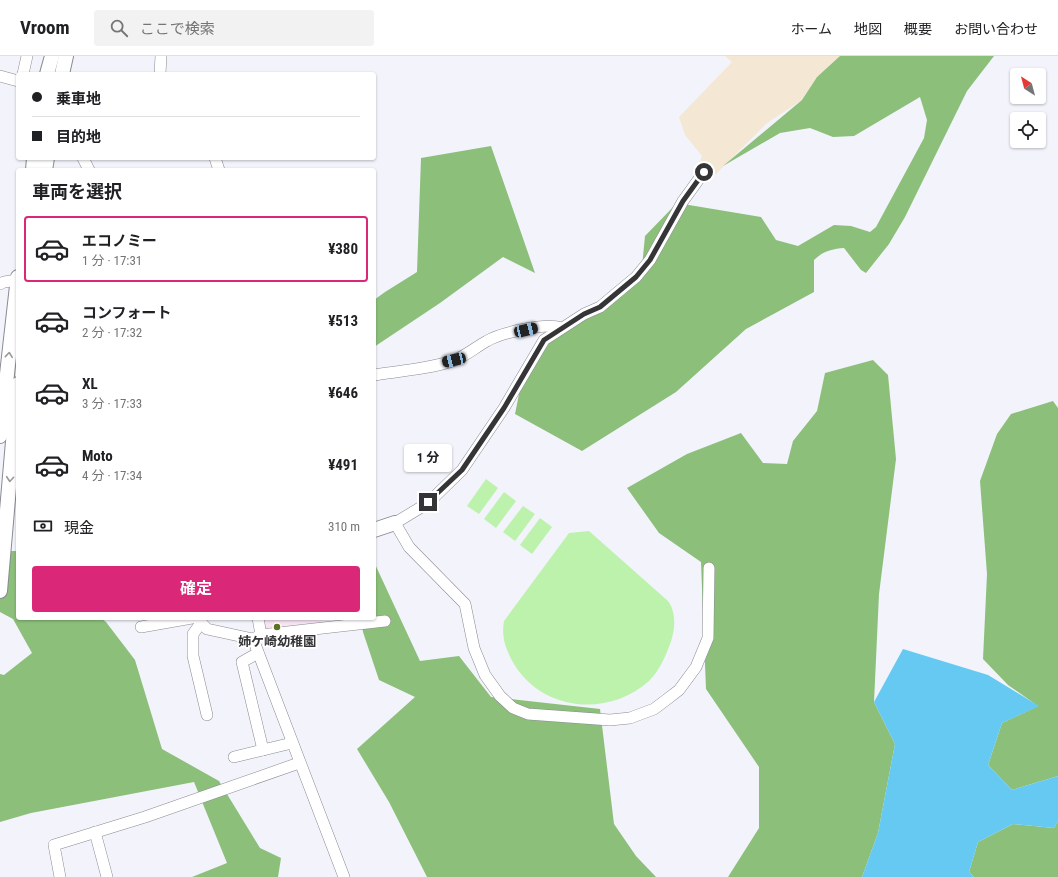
<!DOCTYPE html>
<html lang="ja">
<head>
<meta charset="utf-8">
<style>
  :root { --surface:#fff; --page:#f2f2f2; --text:#202124; --muted:#757577; --line:#e0e0e0; --accent:#db2777 }
  body { margin:0; font-family:"Roboto Condensed","Noto Sans JP",sans-serif; background:var(--page); color:var(--text); height:100vh; display:flex; flex-direction:column; font-size:15px; white-space:nowrap }
  * { box-sizing:border-box; margin:0 }
  p { font-size:13px; color:var(--muted) }
  .icon { flex:none; width:22px; height:22px; fill:none; stroke:currentColor; stroke-width:2; stroke-linecap:round; stroke-linejoin:round }
  .map { position:relative; flex:1; overflow:hidden }
  .panel { position:absolute; left:16px; top:112px; width:360px; height:452px; display:flex; flex-direction:column; background:var(--surface); border-radius:4px; box-shadow:0 1px 3px #0004 }
  .panel>* { flex:none }
  .hud { position:absolute; left:16px; top:16px; width:360px; height:88px; border-radius:4px; box-shadow:0 1px 3px #0004; display:grid; align-content:center; height:88px; padding:0 16px; background:var(--surface) }
  .needle { width:26px; rotate:324deg }
  .tools { position:absolute; left:1010px; top:12px; display:grid; gap:8px }
  .tools a { display:grid; place-items:center; width:36px; height:36px; border-radius:4px; background:var(--surface); box-shadow:0 1px 3px #0004; font-size:20px }
  .end { position:absolute; width:18px; height:18px; margin:-9px; border:5px solid #353538; background:#fff; box-shadow:0 0 0 2px #fff }
  .from { border-radius:50% }
  .bubble { position:absolute; height:28px; border-radius:4px; background:var(--surface); box-shadow:0 1px 3px #0004; font-size:13px; font-weight:700; line-height:28px; text-align:center }
  .car { position:absolute; width:12px; height:24px; margin:-12px -6px; border-radius:5px; box-shadow:0 0 3px 1px #0007; background:linear-gradient(#222 24%,#8ab4d8 0 40%,#222 0 76%,#8ab4d8 0 86%,#222 0) }
  .hud b { display:flex; align-items:center; gap:14px; height:38px; font-size:15px }
  .hud b+b { border-top:1px solid var(--line) }
  .hud i { width:10px; height:10px; background:var(--text) }
  ul { padding:0; list-style:none }
  li { display:flex; align-items:center; gap:12px; height:66px; margin:0 8px 6px; padding:0 8px; border:2px solid transparent; border-radius:4px }
  li div { flex:1 }
  li b { display:block; font-size:15px }
  li em { font-style:normal; font-weight:700 }
  li.active { border-color:var(--accent) }
  li>.icon { width:36px; height:36px; stroke-width:1.5 }
  h2 { padding:0 16px; font-size:18px; line-height:48px }
  .pay { display:flex; align-items:center; gap:10px; height:44px; padding:0 16px; font-size:15px }
  .pay p { margin-inline-start:auto }
  .primary-button { display:flex; gap:8px; margin-top:auto; padding:8px 16px }
  .primary-button a { flex:1; height:46px; border-radius:4px; background:var(--accent); color:#fff; font-size:16px; font-weight:700; line-height:46px; text-align:center }
  header { display:flex; align-items:center; gap:24px; box-sizing:border-box; height:56px; padding:0 20px; background:var(--surface); border-bottom:1px solid var(--line) }
  header strong { font-size:19px }
  nav { display:flex; gap:22px; margin-inline-start:auto; font-size:14px }
  .search { width:280px; height:36px; background:var(--page); display:flex; align-items:center; gap:10px; box-sizing:border-box; padding:0 14px; border-radius:4px; color:var(--muted); font-size:15px }
  .map>svg:first-child { display:block }
  .commercial { fill:#f4e8d4 }
  .education { fill:#f7e3f2 }
  .green { fill:#bdf2ac }
  .forest { fill:#8cbf7a }
  .water { fill:#65c9f1 }
  .lines { fill:none; stroke-linecap:round; stroke-linejoin:round }
  .minor-casing { stroke:#8a8b92; stroke-width:12 }
  .tertiary-casing { stroke:#8a8b92; stroke-width:16 }
  .minor { stroke:#fff; stroke-width:11 }
  .tertiary { stroke:#fff; stroke-width:14 }
  .oneway { stroke:#9a9a9c }
  .route { stroke:#353538; stroke-width:5 }
  .poi-dot { fill:#5c7223; stroke:#fff; stroke-width:1.5 }
  .labels { text-anchor:middle; dominant-baseline:central; stroke-width:3.5; stroke-linejoin:round; paint-order:stroke }
  .poi-label { font-size:13px; font-weight:bold; fill:#353538; stroke:#fff }
</style>
</head>
<body>
<header>
<strong>Vroom</strong>
<div class="search"><svg class="icon" aria-label="search" viewBox="0 0 24 24"><circle cx="10" cy="10" r="6"/><path d="M15 15l6 6"/></svg>ここで検索</div>
<nav><a>ホーム</a><a>地図</a><a>概要</a><a>お問い合わせ</a></nav>
</header>
<div class="map">
<svg width="1058" height="821" viewBox="0 0 1058 821">
  <rect width="100%" height="100%" fill="#f2f3fb"/>
  <!-- commercial -->
  <path class="commercial" d="M725,0H840L817,21L802,44L767,67L707,127L695,120L702,100L685,79L679,61L732,6Z"/>
  <!-- education -->
  <path class="education" d="M259,562H323L324,566L262,577Z"/>
  <!-- green -->
  <g class="green">
    <path d="M486,423L498,432L479,458L467,450Z"/>
    <path d="M504,436L516,445L496,472L484,463Z"/>
    <path d="M523,450L535,458L515,485L503,476Z"/>
    <path d="M540,462L552,471L532,498L520,489Z"/>
    <path d="M589,475L668,545C677,557 675,575 670,588C665,602 659,615 649,625C609,661 543,656 514,608C506,594 501,581 504,565L569,477Z"/>
  </g>
  <!-- forest -->
  <g class="forest">
    <path d="M840,0H994L967,35L905,161L889,188L866,217L861,214L844,192C832,193 823,195 814,204V236L746,273L676,336L582,395L515,358L520,333L551,284L641,221L645,180L677,147L761,161L776,184L798,190L834,169L851,170L870,176L876,171L924,82L927,64L920,41L854,80L833,81L810,72L780,77L723,110L802,44L817,21Z"/>
    <path d="M491,90L535,217L503,201L440,247L374,291V244L385,236L417,216L421,102Z"/>
    <path d="M873,304L888,319L896,403L879,538L874,646L895,688L878,777L862,821H728L759,772V711L706,633L701,506L659,477L627,432L687,398L741,377L763,407L787,408L793,385L817,355L825,317Z"/>
    <path d="M1053,345L1058,352V720L1012,734L988,709L1002,667L1038,650L1008,629L983,603L987,518L980,425L997,378L1011,358Z"/>
    <path d="M0,495H18V562H101L106,566L135,604L162,693L219,725L260,792L281,802L278,821H192L227,807L194,726L31,757L0,766V618L4,619L32,597L13,563L0,556Z"/>
    <path d="M374,506L420,605L459,600L491,641L600,653L614,768L636,800L656,821H427L389,746L357,693L415,641L379,624L363,576L361,562H374Z"/>
    <path d="M1058,765V821H974L969,816L978,786L1013,768L1054,772Z"/>
  </g>
  <!-- water -->
  <path class="water" d="M903,593L988,619L1039,650L1002,667L988,709L1012,734L1058,720V765L1054,772L1013,768L978,786L969,816L974,821H862L878,777L895,688L874,646Z"/>
  <g class="lines">
    <defs>
      <g id="minor">
        <path d="M23,18L27,0"/>
        <path d="M160,18L161,0"/>
        <path d="M0,20L18,25"/>
        <path d="M83,102L89,114"/>
        <path d="M215,102L219,114"/>
        <path d="M704,116L683,145L650,204L636,221L600,251L584,258L544,284L504,352L462,414L428,447L395,467L409,491L465,548L474,592L485,619L500,640L513,652L528,658L610,664L630,662L654,653L666,644L679,634L696,611L708,582L709,512"/>
        <path d="M0,228L4,226L18,224"/>
        <path d="M374,319C400,315 430,313 455,304C467,299 476,291 487,285C500,277 547,266 561,272"/>
        <path d="M197,562L207,573L253,583L261,579L385,565"/>
        <path d="M258,562L261,579"/>
        <path d="M201,567L193,578V600L207,659"/>
        <path d="M141,571L192,562"/>
        <path d="M253,583L344,821"/>
        <path d="M258,597L242,606L263,694"/>
        <path d="M234,701L292,687"/>
        <path d="M95,776L107,821"/>
        <path d="M60,821L54,789L145,761L299,707"/>
      </g>
      <g id="tertiary">
        <path d="M47,18L52,0"/>
        <path d="M62,18L66,0"/>
        <path d="M33,114L34,102"/>
        <path d="M45,114L47,102"/>
        <path d="M0,380L18,221"/>
        <path d="M374,474L395,467"/>
        <path d="M0,535L18,328"/>
      </g>
    </defs>
    <!-- minor casing -->
    <use href="#minor" class="minor-casing"/>
    <!-- tertiary casing -->
    <use href="#tertiary" class="tertiary-casing"/>
    <!-- minor -->
    <use href="#minor" class="minor"/>
    <!-- tertiary -->
    <use href="#tertiary" class="tertiary"/>
  </g>
  <!-- one-way arrows -->
  <defs><path id="oneway-chevron" d="M-2-3.5L2.5 0L-2 3.5" fill="none" stroke-width="1.6" stroke-linecap="round" stroke-linejoin="round"/></defs>
  <g class="oneway">
    <use href="#oneway-chevron" transform="translate(9 299) rotate(-84)"/>
    <use href="#oneway-chevron" transform="translate(10 423) rotate(95)"/>
  </g>
  <g class="lines">
    <!-- route -->
    <path class="route" d="M428,446L462,414L504,352L544,284L584,258L600,251L636,221L650,204L683,145L704,116"/>
  </g>
  <!-- markers -->
  <circle class="poi-dot" cx="277" cy="571" r="4"/>
  <g class="labels">
    <!-- poi labels -->
    <g class="poi-label">
      <text x="277" y="585">姉ケ崎幼稚園</text>
    </g>
  </g>
</svg>
<div class="tools">
<a><svg class="needle" viewBox="-14 -14 28 28"><path d="M0-13l5 13h-10z" fill="#e53935"/><path d="M0 13l5-13h-10z" fill="#757577"/></svg></a>
<a><svg class="icon" aria-label="locate" viewBox="0 0 24 24"><circle cx="12" cy="12" r="6"/><path d="M12 2v4M12 18v4M2 12h4M18 12h4"/></svg></a>
</div>
<i class="end from" style="left:704px;top:116px"></i>
<i class="end" style="left:428px;top:446px"></i>
<div class="bubble" style="left:404px;top:388px;width:48px">1 分</div>
<i class="car" style="left:526px;top:274px;rotate:77deg"></i>
<i class="car" style="left:454px;top:304px;rotate:257deg"></i>
<div class="hud">
<b><i class="from"></i>乗車地</b>
<b><i></i>目的地</b>
</div>
<section class="panel">
<h2>車両を選択</h2>
<ul>
<li class="active"><svg class="icon" aria-label="car" viewBox="0 0 24 24"><path d="M5 17H2v-5l4-1 3-4h7l3 4 3 1v5h-3M9 17h6M6 11h13"/><circle cx="7" cy="17" r="2"/><circle cx="17" cy="17" r="2"/></svg><div><b>エコノミー</b><p>1 分 · 17:31</p></div><em>¥380</em></li>
<li><svg class="icon" aria-label="car" viewBox="0 0 24 24"><path d="M5 17H2v-5l4-1 3-4h7l3 4 3 1v5h-3M9 17h6M6 11h13"/><circle cx="7" cy="17" r="2"/><circle cx="17" cy="17" r="2"/></svg><div><b>コンフォート</b><p>2 分 · 17:32</p></div><em>¥513</em></li>
<li><svg class="icon" aria-label="car" viewBox="0 0 24 24"><path d="M5 17H2v-5l4-1 3-4h7l3 4 3 1v5h-3M9 17h6M6 11h13"/><circle cx="7" cy="17" r="2"/><circle cx="17" cy="17" r="2"/></svg><div><b>XL</b><p>3 分 · 17:33</p></div><em>¥646</em></li>
<li><svg class="icon" aria-label="car" viewBox="0 0 24 24"><path d="M5 17H2v-5l4-1 3-4h7l3 4 3 1v5h-3M9 17h6M6 11h13"/><circle cx="7" cy="17" r="2"/><circle cx="17" cy="17" r="2"/></svg><div><b>Moto</b><p>4 分 · 17:34</p></div><em>¥491</em></li>
</ul>
<div class="pay"><svg class="icon" aria-label="cash" viewBox="0 0 24 24"><path d="M3 7h18v10H3z"/><circle cx="12" cy="12" r="2"/></svg>現金<p>310 m</p></div>
<div class="primary-button"><a>確定</a></div>
</section>
</div>
</body>
</html>
